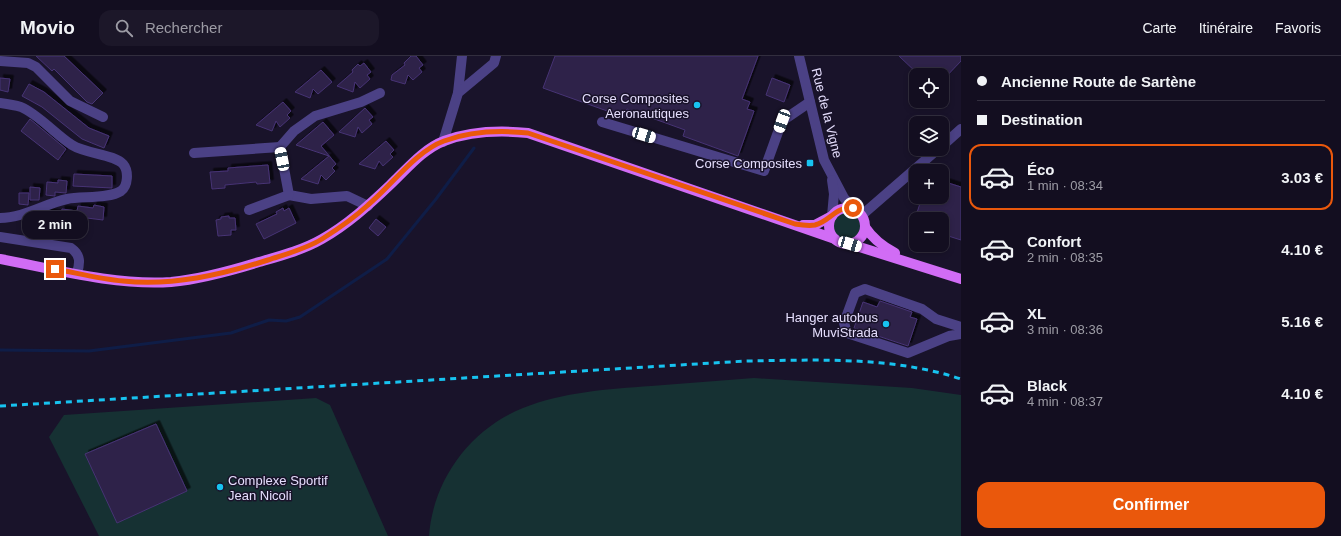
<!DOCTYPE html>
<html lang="fr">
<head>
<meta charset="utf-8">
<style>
  :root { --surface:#130e20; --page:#1c1729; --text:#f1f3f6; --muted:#9d9ca5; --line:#322e3e; --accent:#ea580c }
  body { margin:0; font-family:Arial,sans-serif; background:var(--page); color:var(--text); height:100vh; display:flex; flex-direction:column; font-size:15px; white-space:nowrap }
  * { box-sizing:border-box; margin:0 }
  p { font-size:13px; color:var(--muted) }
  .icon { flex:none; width:22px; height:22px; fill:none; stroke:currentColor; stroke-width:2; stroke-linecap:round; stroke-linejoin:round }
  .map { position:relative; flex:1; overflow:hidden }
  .panel { display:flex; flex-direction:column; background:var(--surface); width:380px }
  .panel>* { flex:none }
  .guide { display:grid; align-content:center; height:88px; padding:0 16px; background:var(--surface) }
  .buttons { position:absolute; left:909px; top:12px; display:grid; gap:8px }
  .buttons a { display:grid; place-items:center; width:40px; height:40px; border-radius:8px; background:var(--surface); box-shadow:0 2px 6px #0003,0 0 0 1px var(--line); font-size:20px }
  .end { position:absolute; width:18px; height:18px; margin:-9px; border:5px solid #ea580c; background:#fff; box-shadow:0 0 0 2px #fff }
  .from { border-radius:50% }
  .bubble { position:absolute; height:28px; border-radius:12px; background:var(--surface); box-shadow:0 2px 6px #0003,0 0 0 1px var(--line); font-size:13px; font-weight:600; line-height:28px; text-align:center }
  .car { position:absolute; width:12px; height:24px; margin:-12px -6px; border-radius:5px; box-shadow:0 0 3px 1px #0007; background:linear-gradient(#fff 24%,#345 0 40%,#fff 0 76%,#345 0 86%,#fff 0) }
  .guide b { display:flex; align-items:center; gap:14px; height:38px; font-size:15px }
  .guide b+b { border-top:1px solid var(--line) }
  .guide i { width:10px; height:10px; background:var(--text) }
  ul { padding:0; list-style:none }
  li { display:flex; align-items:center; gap:12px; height:66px; margin:0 8px 6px; padding:0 8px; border:2px solid transparent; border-radius:12px }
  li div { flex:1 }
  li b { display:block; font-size:15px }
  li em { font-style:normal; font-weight:600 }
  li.selected { border-color:var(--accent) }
  li>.icon { width:36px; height:36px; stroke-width:1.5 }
  .cta { display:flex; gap:8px; margin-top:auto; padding:8px 16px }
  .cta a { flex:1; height:46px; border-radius:12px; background:var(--accent); color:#fff; font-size:16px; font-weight:600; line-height:46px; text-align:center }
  header { display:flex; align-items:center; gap:24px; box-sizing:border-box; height:56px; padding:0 20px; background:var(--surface); border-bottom:1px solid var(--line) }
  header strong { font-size:19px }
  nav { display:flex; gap:22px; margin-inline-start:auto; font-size:14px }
  .search { width:280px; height:36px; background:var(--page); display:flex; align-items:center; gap:10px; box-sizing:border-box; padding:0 14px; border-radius:12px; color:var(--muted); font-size:15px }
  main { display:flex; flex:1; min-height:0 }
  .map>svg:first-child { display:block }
  .green { fill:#163133 }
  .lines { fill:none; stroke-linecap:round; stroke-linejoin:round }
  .stream { stroke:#0f1d47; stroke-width:3 }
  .building { fill:#2d204a; stroke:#473474; filter:url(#shadow) }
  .minor { stroke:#4b4185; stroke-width:10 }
  .major { stroke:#d16cf5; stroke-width:10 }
  .rail { stroke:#17c3f0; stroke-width:3; stroke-dasharray:6 5; stroke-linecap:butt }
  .route { stroke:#ea580c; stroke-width:5 }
  .poi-dot { fill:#17c3f0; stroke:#19132a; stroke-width:1.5 }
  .labels { text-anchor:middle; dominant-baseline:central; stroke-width:3; stroke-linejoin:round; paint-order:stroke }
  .poi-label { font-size:13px; fill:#e5defd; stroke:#19132a; text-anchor:end }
  .street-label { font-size:13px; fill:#e5defd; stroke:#19132a }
</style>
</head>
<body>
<header>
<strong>Movio</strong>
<div class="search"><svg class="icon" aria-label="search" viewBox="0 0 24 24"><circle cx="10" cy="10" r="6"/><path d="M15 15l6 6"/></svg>Rechercher</div>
<nav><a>Carte</a><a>Itinéraire</a><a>Favoris</a></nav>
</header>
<main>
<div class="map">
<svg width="961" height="480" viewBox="0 0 961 480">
  <defs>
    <filter id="shadow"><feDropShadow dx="3.5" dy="-3.5" stdDeviation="0" flood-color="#0009"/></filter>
  </defs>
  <rect width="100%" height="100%" fill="#19132a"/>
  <!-- green -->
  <g class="green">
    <circle cx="846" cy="169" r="15"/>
    <path d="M754,322L912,332L961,339V480H429C433,424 470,373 523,352C563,336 608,333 651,330C685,327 720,325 754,322Z"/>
    <path d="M316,342L330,349L388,480H99L49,381L64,359Z"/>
  </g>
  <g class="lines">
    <!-- stream -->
    <path class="stream" d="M0,294L89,295L231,277L269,264L286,265L300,261L387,203L436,143L474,92"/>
  </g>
  <!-- building -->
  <g class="building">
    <path d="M36,0H64L103,37L92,48L87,46L54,13L52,15Z"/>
    <path d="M411,0H416L423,9L419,12L422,16L413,24L408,19L405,28L391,24L392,19L405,9L404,7Z"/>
    <path d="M555,0H758L742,43L750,46L747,53L754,55L738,100L683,80L685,74L627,53L624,61L543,32Z"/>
    <path d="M899,0H961V5L942,25V19H919Z"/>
    <path d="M364,7L371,16L367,19L370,23L360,32L355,26L353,36L337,30L353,16L352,14L358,8L360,10Z"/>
    <path d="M321,14L332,26L318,38L313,33L310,42L295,36Z"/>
    <path d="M0,22L10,23L8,36L0,34Z"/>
    <path d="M772,22L790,29L784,46L766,39Z"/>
    <path d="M29,28L44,36L89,72L109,80L104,92L82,83L42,51L22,40Z"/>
    <path d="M283,46L291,55L287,59L290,62L280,71L276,65L272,75L256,69Z"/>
    <path d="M365,52L373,61L369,64L372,68L362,77L358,71L355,81L339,76Z"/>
    <path d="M30,63L66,93L58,104L21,75Z"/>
    <path d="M323,66L334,79L321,90L336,108L332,112L335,115L326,124L321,119L318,128L301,123L329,100L296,89Z"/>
    <path d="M386,85L394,94L390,98L393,101L383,110L379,105L375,113L359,108Z"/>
    <path d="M268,109L270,127L257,128L256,126L225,129V132L212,133L210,116L228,115V112Z"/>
    <path d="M74,118L112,120V132L73,130Z"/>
    <path d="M58,124L67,125L66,137L55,136V140L46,139L47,126L58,127Z"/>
    <path d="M942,125L961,131V184L942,178V163H915L922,141H942Z"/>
    <path d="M30,131L40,132L39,144H30Z"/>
    <path d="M19,137H29L28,149L19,148Z"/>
    <path d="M94,149L104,151L103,164L87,162V166L72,164L71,168L55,165L54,171L45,170L47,156L61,158L62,153L77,155L78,150L93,152Z"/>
    <path d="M283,152L284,155L289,152L296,167L264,183L256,168L277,158L276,156Z"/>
    <path d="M229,160V162H235L236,174H231V179L218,180L216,164L221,163V161Z"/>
    <path d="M376,163L386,171L378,180L369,172Z"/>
    <path d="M880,245L912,256L910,261L917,263L908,290L854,272L863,246L877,251Z"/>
    <path d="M156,368L187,435L117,467L85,398Z"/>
  </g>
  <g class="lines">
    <!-- minor -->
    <g class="minor">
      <path d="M799,0L824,104L844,142L853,152"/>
      <path d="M0,5L28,7L36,11L70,45L103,61"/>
      <path d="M458,37L462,0"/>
      <path d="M0,47C7,48 14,49 21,51C38,58 56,79 72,89C86,98 114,98 123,108C129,115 128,130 121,135C109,143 81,140 67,143C44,148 24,162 0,162"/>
      <path d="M602,66L764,115L782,65L810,46"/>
      <path d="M443,86L458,37L494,7L496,0"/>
      <path d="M942,90L961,73"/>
      <path d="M194,97L280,91"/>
      <path d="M832,124L834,138L832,160"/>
      <path d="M368,150L347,140L311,143L289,139L280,91L294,75L315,60L361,46L380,37"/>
      <path d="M249,154L289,139"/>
      <path d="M862,159L938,93"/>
      <path d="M0,181L71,192C81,199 80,207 77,217"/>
      <path d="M961,271L936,263L922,253L865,233L855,237L844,267L847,277L908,297L949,280L961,278"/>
    </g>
    <!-- major -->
    <g class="major">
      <circle cx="847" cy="170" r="18"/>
      <path d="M803,169H815L832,160"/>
      <path d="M865,171C873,183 882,190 895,197"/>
      <path d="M850,188L961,223"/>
      <path d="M0,203C53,213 116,230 171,226C201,223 230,215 259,206C280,200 303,194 322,183C347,169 369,149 390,129C406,114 423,93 444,85C471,75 499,74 528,77L835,183"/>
    </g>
    <!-- rail -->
    <path class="rail" d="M0,350L746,305C818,304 891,300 961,323"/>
  </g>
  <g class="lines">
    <!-- route -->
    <path class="route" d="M55,213C77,217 100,223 123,225C173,230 221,219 268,204C286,198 306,193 322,183C338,173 354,162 368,149C391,130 416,95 444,85C471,75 499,74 528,77L795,168C801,169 809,170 815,169C830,165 836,150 853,152"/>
  </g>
  <!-- markers -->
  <g class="poi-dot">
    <circle cx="697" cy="49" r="4"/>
    <rect x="806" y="103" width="8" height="8" rx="2"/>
    <circle cx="886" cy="268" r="4"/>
    <circle cx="220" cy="431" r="4"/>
  </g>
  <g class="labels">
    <!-- poi labels -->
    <g class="poi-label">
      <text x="689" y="42">Corse Composites<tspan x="689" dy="15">Aeronautiques</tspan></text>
      <text x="802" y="107">Corse Composites</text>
      <text x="878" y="261">Hanger autobus<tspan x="878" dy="15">MuviStrada</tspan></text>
      <text x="228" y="424" text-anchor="start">Complexe Sportif<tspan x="228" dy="15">Jean Nicoli</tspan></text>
    </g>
    <!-- street labels -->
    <g class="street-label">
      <text transform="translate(827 57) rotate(76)">Rue de la Vigne</text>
    </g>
  </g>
</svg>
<div class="buttons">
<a><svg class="icon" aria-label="locate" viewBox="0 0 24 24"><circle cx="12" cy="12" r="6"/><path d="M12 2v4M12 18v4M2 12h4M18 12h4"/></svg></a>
<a><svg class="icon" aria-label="layers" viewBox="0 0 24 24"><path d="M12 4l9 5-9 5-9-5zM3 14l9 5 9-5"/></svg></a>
<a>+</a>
<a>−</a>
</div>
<i class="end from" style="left:853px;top:152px"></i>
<i class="end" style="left:55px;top:213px"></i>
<div class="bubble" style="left:22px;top:155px;width:66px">2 min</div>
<i class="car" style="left:782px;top:65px;rotate:200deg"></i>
<i class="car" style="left:644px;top:79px;rotate:107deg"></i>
<i class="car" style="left:282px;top:103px;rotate:349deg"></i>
<i class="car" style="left:850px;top:188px;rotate:107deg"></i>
</div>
<section class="panel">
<div class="guide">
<b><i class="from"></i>Ancienne Route de Sartène</b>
<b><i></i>Destination</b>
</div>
<ul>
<li class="selected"><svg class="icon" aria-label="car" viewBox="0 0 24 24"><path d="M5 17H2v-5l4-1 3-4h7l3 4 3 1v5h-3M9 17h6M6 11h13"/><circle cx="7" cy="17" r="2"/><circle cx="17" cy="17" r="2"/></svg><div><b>Éco</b><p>1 min · 08:34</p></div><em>3.03 €</em></li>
<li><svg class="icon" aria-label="car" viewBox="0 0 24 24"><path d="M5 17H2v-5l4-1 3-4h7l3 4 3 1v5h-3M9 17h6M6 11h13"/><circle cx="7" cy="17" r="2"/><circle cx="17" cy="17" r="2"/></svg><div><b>Confort</b><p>2 min · 08:35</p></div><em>4.10 €</em></li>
<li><svg class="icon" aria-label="car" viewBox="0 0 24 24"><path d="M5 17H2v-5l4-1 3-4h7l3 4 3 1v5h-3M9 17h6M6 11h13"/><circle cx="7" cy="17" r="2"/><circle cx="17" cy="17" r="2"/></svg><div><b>XL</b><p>3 min · 08:36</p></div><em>5.16 €</em></li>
<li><svg class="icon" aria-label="car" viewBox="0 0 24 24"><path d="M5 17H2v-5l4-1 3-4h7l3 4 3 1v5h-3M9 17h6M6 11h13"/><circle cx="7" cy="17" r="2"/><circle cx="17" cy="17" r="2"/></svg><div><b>Black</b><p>4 min · 08:37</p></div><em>4.10 €</em></li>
</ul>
<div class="cta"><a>Confirmer</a></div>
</section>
</main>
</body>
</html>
